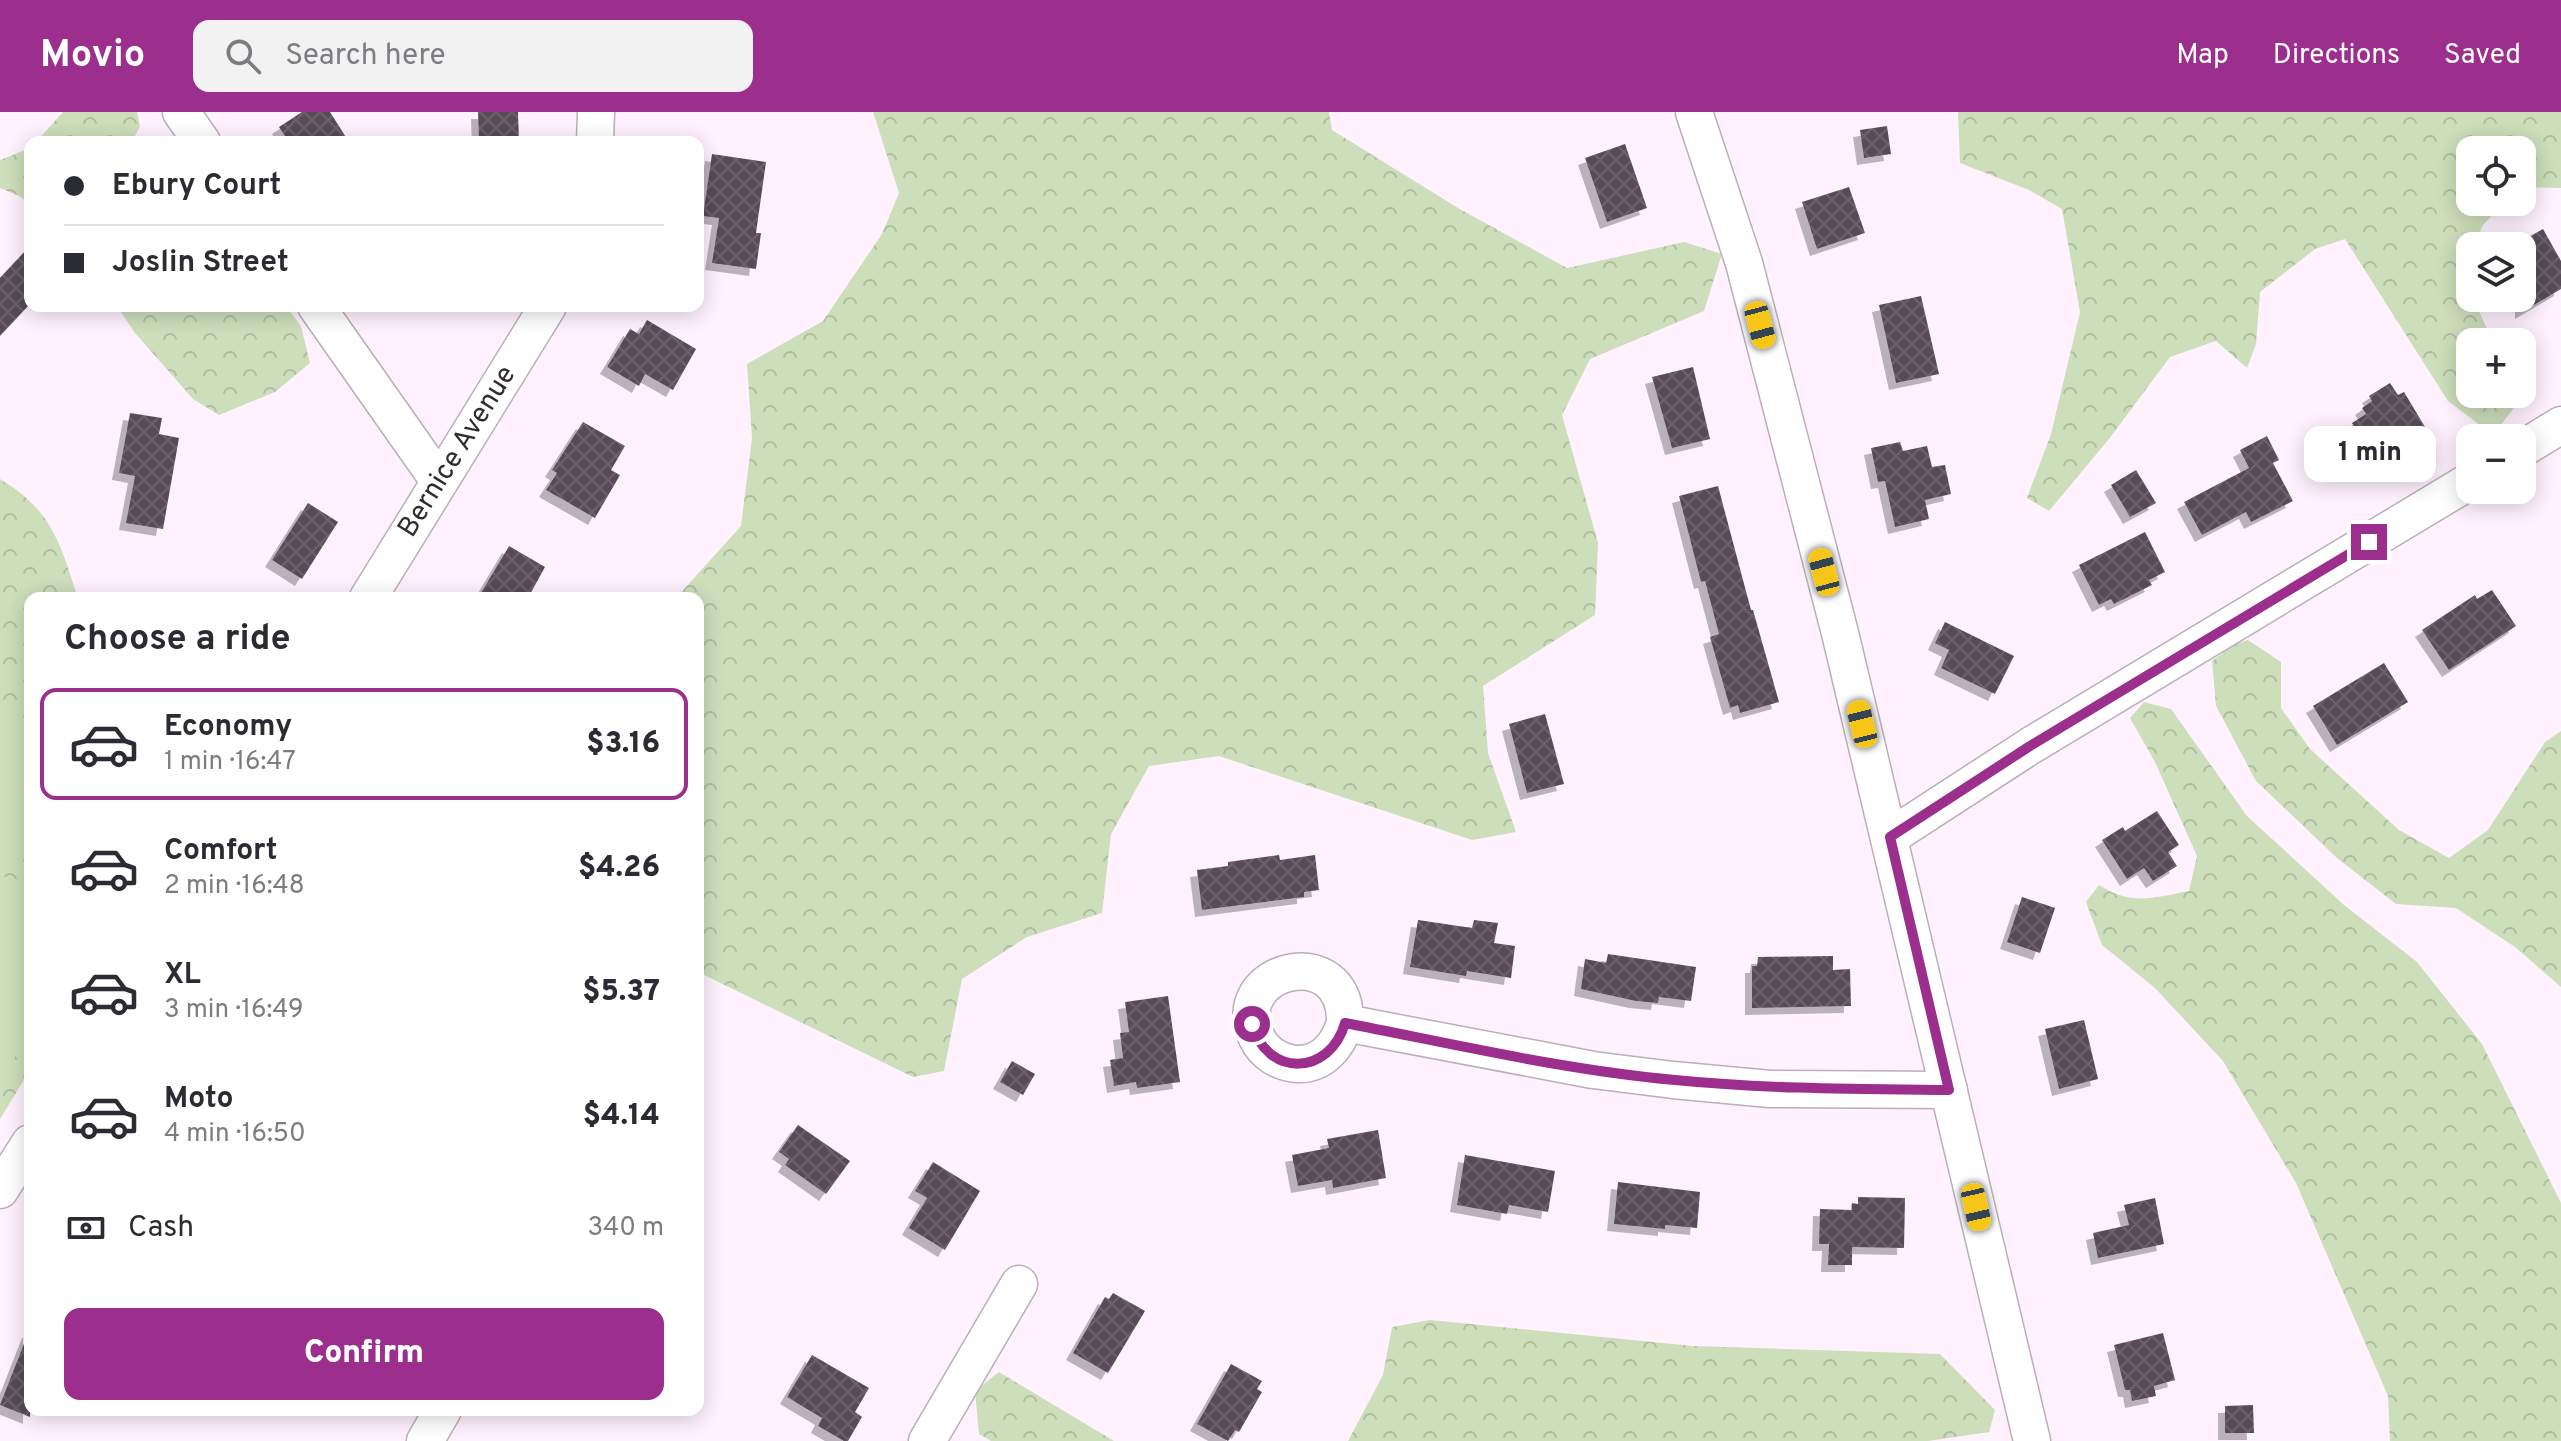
<!DOCTYPE html>
<html lang="en">
<head>
<meta charset="utf-8">
<style>
  :root { --surface:#fff; --page:#f2f2f3; --text:#2b2b33; --muted:#7c7c81; --line:#e1e1e2; --accent:#9c2e8d }
  body { margin:0; font-family:Overpass,sans-serif; background:var(--page); color:var(--text); height:100vh; display:flex; flex-direction:column; font-size:30px; white-space:nowrap }
  * { box-sizing:border-box; margin:0 }
  p { font-size:26px; color:var(--muted) }
  .icon { flex:none; width:44px; height:44px; fill:none; stroke:currentColor; stroke-width:2; stroke-linecap:round; stroke-linejoin:round }
  .map { position:relative; flex:1; overflow:hidden }
  .side { position:absolute; left:24px; top:480px; width:680px; height:824px; display:flex; flex-direction:column; background:var(--surface); border-radius:16px; box-shadow:0 4px 20px #0003 }
  .side>* { flex:none }
  .top-card { position:absolute; left:24px; top:24px; width:680px; height:176px; border-radius:16px; box-shadow:0 4px 20px #0003; display:grid; align-content:center; height:176px; padding:0 40px; background:var(--surface) }
  .controls { position:absolute; left:2456px; top:24px; display:grid; gap:16px }
  .controls a { display:grid; place-items:center; width:80px; height:80px; border-radius:16px; background:var(--surface); box-shadow:0 4px 20px #0003; font-size:40px }
  .end { position:absolute; width:36px; height:36px; margin:-18px; border:10px solid #9c2e8d; background:#fff; box-shadow:0 0 0 4px #fff }
  .from { border-radius:50% }
  .bubble { position:absolute; height:56px; border-radius:16px; background:var(--surface); box-shadow:0 4px 20px #0003; font-size:26px; font-weight:800; line-height:56px; text-align:center }
  .car { position:absolute; width:24px; height:48px; margin:-24px -12px; border-radius:10px; box-shadow:0 0 6px 2px #0007; background:linear-gradient(#f5c518 24%,#345 0 40%,#f5c518 0 76%,#345 0 86%,#f5c518 0) }
  .top-card b { display:flex; align-items:center; gap:28px; height:76px; font-size:30px }
  .top-card b+b { border-top:2px solid var(--line) }
  .top-card i { width:20px; height:20px; background:var(--text) }
  ul { padding:0; list-style:none }
  li { display:flex; align-items:center; gap:24px; height:112px; margin:0 16px 12px; padding:0 24px; border:4px solid transparent; border-radius:16px }
  li div { flex:1 }
  li b { display:block; font-size:30px }
  li em { font-style:normal; font-weight:800 }
  li.current { border-color:var(--accent) }
  li>.icon { width:72px; height:72px; stroke-width:1.5 }
  h2 { padding:0 40px; font-size:36px; line-height:96px }
  .pay { display:flex; align-items:center; gap:20px; height:88px; padding:0 40px; font-size:30px }
  .pay p { margin-inline-start:auto }
  .primary-button { display:flex; gap:16px; margin-top:auto; padding:16px 40px }
  .primary-button a { flex:1; height:92px; border-radius:16px; background:var(--accent); color:#fff; font-size:32px; font-weight:800; line-height:92px; text-align:center }
  header { display:flex; align-items:center; gap:48px; box-sizing:border-box; height:112px; padding:0 40px; background:var(--accent); color:#fff }
  header strong { font-size:38px }
  nav { display:flex; gap:44px; margin-inline-start:auto; font-size:28px }
  .search { width:560px; height:72px; background:var(--page); display:flex; align-items:center; gap:20px; box-sizing:border-box; padding:0 28px; border-radius:16px; color:var(--muted); font-size:30px }
  .map>svg:first-child { display:block }
  .forest { fill:url(#forest-crowns) }
  .pitch { fill:#cddebb }
  .building { fill:url(#building-cross-hatch); filter:url(#shadow) }
  .lines { fill:none; stroke-linecap:round; stroke-linejoin:round }
  .minor-casing { stroke:#bbaeba; stroke-width:39 }
  .minor { stroke:#fff; stroke-width:36 }
  .route { stroke:#9c2e8d; stroke-width:10 }
  .labels { text-anchor:middle; dominant-baseline:central; stroke-width:8; stroke-linejoin:round; paint-order:stroke }
  .street-label { font-size:28px; fill:#312c30; stroke:#fff }
</style>
</head>
<body>
<header>
<strong>Movio</strong>
<div class="search"><svg class="icon" aria-label="search" viewBox="0 0 24 24"><circle cx="10" cy="10" r="6"/><path d="M15 15l6 6"/></svg>Search here</div>
<nav><a>Map</a><a>Directions</a><a>Saved</a></nav>
</header>
<div class="map">
<svg width="2561" height="1329" viewBox="0 0 2561 1329">
  <defs>
    <pattern id="forest-crowns" width="20" height="18" patternUnits="userSpaceOnUse" patternTransform="scale(2)"><rect width="20" height="18" fill="#cddebb"/><path d="M2 6a3 3 0 1 1 6 0M12 15a3 3 0 1 1 6 0" fill="none" stroke="#b0bfa1"/></pattern>
    <pattern id="building-cross-hatch" width="8" height="8" patternUnits="userSpaceOnUse" patternTransform="scale(2)"><rect width="8" height="8" fill="#574c56"/><path d="M0 0l8 8M0 8l8-8" fill="none" stroke="#6c636b"/></pattern>
    <filter id="shadow"><feDropShadow dx="-7" dy="7" stdDeviation="0" flood-color="#0004"/></filter>
  </defs>
  <rect width="100%" height="100%" fill="#fff2fe"/>
  <!-- forest -->
  <g class="forest">
    <path d="M63,0H137L140,14L132,30H36Z"/>
    <path d="M873,0H1329L1332,18L1458,96L1567,156L1684,130L1722,142L1704,199L1590,247L1562,303L1598,431L1595,503L1483,574L1488,641L1516,720L1472,728L1219,644L1149,654L1111,722L1102,801L1027,825L962,867L944,959L913,965L698,860V486H676L741,414L752,326L747,252L823,209L882,122L899,81Z"/>
    <path d="M1958,0H2561V76L2522,75V38H2470V90H2505L2483,113L2474,134H2470V146L2463,165L2470,186H2473L2493,230H2470V282H2513L2517,292L2493,323L2448,289L2345,127L2315,137L2260,180L2256,232L2247,256L2216,229L2170,245L2109,327L2049,399L2027,386L2051,322L2080,200L2062,97L2029,78L1960,51Z"/>
    <path d="M30,36V92L19,84L0,76V48Z"/>
    <path d="M117,194H171L176,198L179,194H286L301,214L310,251L275,280L219,303L193,287L135,221Z"/>
    <path d="M0,367C52,398 60,431 78,486H30V958L0,1007Z"/>
    <path d="M2248,528L2281,550V596L2310,637L2399,718L2449,746L2488,718L2545,630L2561,619V875L2515,835L2456,796L2396,792L2337,746L2256,669L2216,594L2212,549L2235,532Z"/>
    <path d="M2144,590L2171,597L2247,704L2344,793L2417,850L2482,932L2561,1091V1329H2390L2388,1284L2296,1071L2223,949L2155,876L2102,833L2086,790L2099,773C2132,794 2153,786 2189,779L2197,744L2155,650L2130,606Z"/>
    <path d="M1430,1208L1693,1234L1940,1242L1995,1298L1989,1320L1928,1329H1348L1383,1263L1392,1215Z"/>
    <path d="M999,1260L1114,1329H991L979,1322L975,1279Z"/>
  </g>
  <!-- pitch -->
  <g class="pitch">
    <path d="M0,597L30,625V732L0,742Z"/>
    <path d="M0,764L30,770V922L0,968Z"/>
  </g>
  <!-- building -->
  <g class="building">
    <path d="M302,0H330L349,30H289L279,15Z"/>
    <path d="M478,0H518L519,30H479Z"/>
    <path d="M1887,14L1891,42L1864,46L1860,18Z"/>
    <path d="M1625,32L1647,96L1607,110L1585,46Z"/>
    <path d="M712,42L766,50L756,121H761L756,157L712,151L719,106L703,104Z"/>
    <path d="M1849,75L1865,121L1817,137L1802,90Z"/>
    <path d="M2543,117L2561,149V177L2522,200V134L2516,132Z"/>
    <path d="M30,134V192L0,224V166Z"/>
    <path d="M1921,184L1939,262L1896,271L1879,193Z"/>
    <path d="M647,208L696,237L673,278L645,262L639,274L607,255L630,217L639,222Z"/>
    <path d="M1693,255L1710,327L1672,336L1652,265Z"/>
    <path d="M2390,271L2398,283L2404,280L2425,315L2374,345L2352,311L2366,302L2362,296L2372,289L2369,284Z"/>
    <path d="M130,301L162,306L159,322L179,326L163,417L126,411L135,364L119,361Z"/>
    <path d="M583,310L625,334L611,358L620,363L595,406L546,378L557,361L552,358Z"/>
    <path d="M2267,324L2279,348L2273,351L2293,389L2251,410L2246,400L2202,423L2184,390L2249,356L2240,338Z"/>
    <path d="M1900,330L1903,339L1927,334L1932,355L1945,353L1951,382L1925,388L1929,407L1895,415L1885,369L1878,370L1871,336Z"/>
    <path d="M2136,358L2156,391L2130,405L2111,373Z"/>
    <path d="M1718,374L1751,498H1753L1779,590L1740,601L1738,593L1730,596L1710,525L1719,522L1705,469L1701,470L1679,384Z"/>
    <path d="M308,391L338,410L302,467L272,448Z"/>
    <path d="M2145,420L2165,460L2149,468L2152,473L2114,492L2111,487L2099,493L2079,453Z"/>
    <path d="M509,434L545,455L528,486H478Z"/>
    <path d="M2492,478L2516,514L2449,558L2422,518L2475,483L2477,487Z"/>
    <path d="M1945,510L2014,544L1995,582L1941,556L1949,538L1935,531Z"/>
    <path d="M2384,551L2408,590L2337,633L2313,594Z"/>
    <path d="M1545,602L1564,672L1527,681L1509,612Z"/>
    <path d="M2157,699L2179,733L2168,740L2177,754L2153,769L2144,756L2127,767L2102,728L2123,715L2125,719Z"/>
    <path d="M1279,743L1280,748L1315,743L1319,778L1304,780V785L1202,798L1197,758L1228,754V750Z"/>
    <path d="M2022,785L2055,796L2040,841L2007,830Z"/>
    <path d="M1418,808L1472,816L1474,808L1498,811L1494,831L1515,834L1511,866L1467,859L1466,864L1410,855Z"/>
    <path d="M1608,842L1696,855L1691,889L1659,885L1658,891L1636,889L1581,877L1585,847L1606,851Z"/>
    <path d="M1833,844V858L1850,857L1851,894L1752,896V854H1757L1758,845Z"/>
    <path d="M1168,884L1180,970L1137,976L1136,970L1114,974L1110,948L1123,946L1120,921L1129,920L1125,890Z"/>
    <path d="M2084,908L2098,967L2059,977L2045,917Z"/>
    <path d="M1012,949L1035,962L1023,983L1000,970Z"/>
    <path d="M798,1013L850,1049L826,1082L785,1053L789,1047L779,1040Z"/>
    <path d="M1378,1018L1386,1066L1333,1076L1332,1068L1298,1074L1292,1043L1329,1036L1327,1027Z"/>
    <path d="M1465,1043L1555,1059L1548,1100L1509,1093L1507,1102L1457,1093Z"/>
    <path d="M933,1050L980,1079L945,1138L909,1116L927,1086L915,1079Z"/>
    <path d="M1618,1070L1700,1080L1697,1116L1665,1113V1117L1614,1112Z"/>
    <path d="M1858,1085L1905,1086L1904,1136L1852,1135V1153H1828L1829,1132H1819L1820,1097L1852,1098V1091L1858,1092Z"/>
    <path d="M2155,1086L2164,1132L2098,1146L2093,1121L2129,1113L2124,1093Z"/>
    <path d="M1113,1181L1145,1199L1108,1261L1073,1241L1105,1185L1109,1187Z"/>
    <path d="M29,1219H30V1305L0,1293Z"/>
    <path d="M2163,1221L2175,1268L2154,1274L2156,1284L2132,1289L2130,1278H2125L2114,1233Z"/>
    <path d="M812,1243L869,1276L855,1300L862,1305L848,1329H844L818,1314L822,1306L787,1285Z"/>
    <path d="M1231,1252L1262,1269L1257,1277L1262,1280L1239,1320L1235,1318L1228,1329L1197,1312Z"/>
    <path d="M2253,1293L2254,1321H2225V1294Z"/>
  </g>
  <g class="lines">
    <defs>
      <g id="minor">
        <path d="M181,0L202,30"/>
        <path d="M1694,0L1744,151L1840,521L2032,1329"/>
        <path d="M595,30L596,0"/>
        <path d="M316,194L439,369"/>
        <path d="M2522,337L2561,313"/>
        <path d="M368,486L548,194"/>
        <path d="M1890,725L2030,634L2470,369"/>
        <path d="M1345,911C1338,934 1322,953 1297,952C1280,951 1264,941 1257,926C1224,857 1347,826 1345,911L1593,958L1673,968L1770,977L1949,978"/>
        <path d="M0,1078L30,1031"/>
        <path d="M425,1329L443,1298"/>
        <path d="M927,1329L1019,1172"/>
      </g>
    </defs>
    <!-- minor casing -->
    <use href="#minor" class="minor-casing"/>
    <!-- minor -->
    <use href="#minor" class="minor"/>
  </g>
  <g class="lines">
    <!-- route -->
    <path class="route" d="M1252,912C1267,966 1330,964 1345,911C1454,932 1564,958 1675,968C1766,977 1857,977 1949,978L1890,725L2030,634L2369,430"/>
  </g>
  <g class="labels">
    <!-- street labels -->
    <g class="street-label">
      <text transform="translate(458 340) rotate(-58)">Bernice Avenue</text>
    </g>
  </g>
</svg>
<div class="controls">
<a><svg class="icon" aria-label="locate" viewBox="0 0 24 24"><circle cx="12" cy="12" r="6"/><path d="M12 2v4M12 18v4M2 12h4M18 12h4"/></svg></a>
<a><svg class="icon" aria-label="layers" viewBox="0 0 24 24"><path d="M12 4l9 5-9 5-9-5zM3 14l9 5 9-5"/></svg></a>
<a>+</a>
<a>−</a>
</div>
<i class="end from" style="left:1252px;top:912px"></i>
<i class="end" style="left:2369px;top:430px"></i>
<div class="bubble" style="left:2304px;top:314px;width:132px">1 min</div>
<i class="car" style="left:1760px;top:213px;rotate:165deg"></i>
<i class="car" style="left:1824px;top:460px;rotate:345deg"></i>
<i class="car" style="left:1862px;top:612px;rotate:346deg"></i>
<i class="car" style="left:1976px;top:1095px;rotate:167deg"></i>
<div class="top-card">
<b><i class="from"></i>Ebury Court</b>
<b><i></i>Joslin Street</b>
</div>
<section class="side">
<h2>Choose a ride</h2>
<ul>
<li class="current"><svg class="icon" aria-label="car" viewBox="0 0 24 24"><path d="M5 17H2v-5l4-1 3-4h7l3 4 3 1v5h-3M9 17h6M6 11h13"/><circle cx="7" cy="17" r="2"/><circle cx="17" cy="17" r="2"/></svg><div><b>Economy</b><p>1 min · 16:47</p></div><em>$3.16</em></li>
<li><svg class="icon" aria-label="car" viewBox="0 0 24 24"><path d="M5 17H2v-5l4-1 3-4h7l3 4 3 1v5h-3M9 17h6M6 11h13"/><circle cx="7" cy="17" r="2"/><circle cx="17" cy="17" r="2"/></svg><div><b>Comfort</b><p>2 min · 16:48</p></div><em>$4.26</em></li>
<li><svg class="icon" aria-label="car" viewBox="0 0 24 24"><path d="M5 17H2v-5l4-1 3-4h7l3 4 3 1v5h-3M9 17h6M6 11h13"/><circle cx="7" cy="17" r="2"/><circle cx="17" cy="17" r="2"/></svg><div><b>XL</b><p>3 min · 16:49</p></div><em>$5.37</em></li>
<li><svg class="icon" aria-label="car" viewBox="0 0 24 24"><path d="M5 17H2v-5l4-1 3-4h7l3 4 3 1v5h-3M9 17h6M6 11h13"/><circle cx="7" cy="17" r="2"/><circle cx="17" cy="17" r="2"/></svg><div><b>Moto</b><p>4 min · 16:50</p></div><em>$4.14</em></li>
</ul>
<div class="pay"><svg class="icon" aria-label="cash" viewBox="0 0 24 24"><path d="M3 7h18v10H3z"/><circle cx="12" cy="12" r="2"/></svg>Cash<p>340 m</p></div>
<div class="primary-button"><a>Confirm</a></div>
</section>
</div>
</body>
</html>
